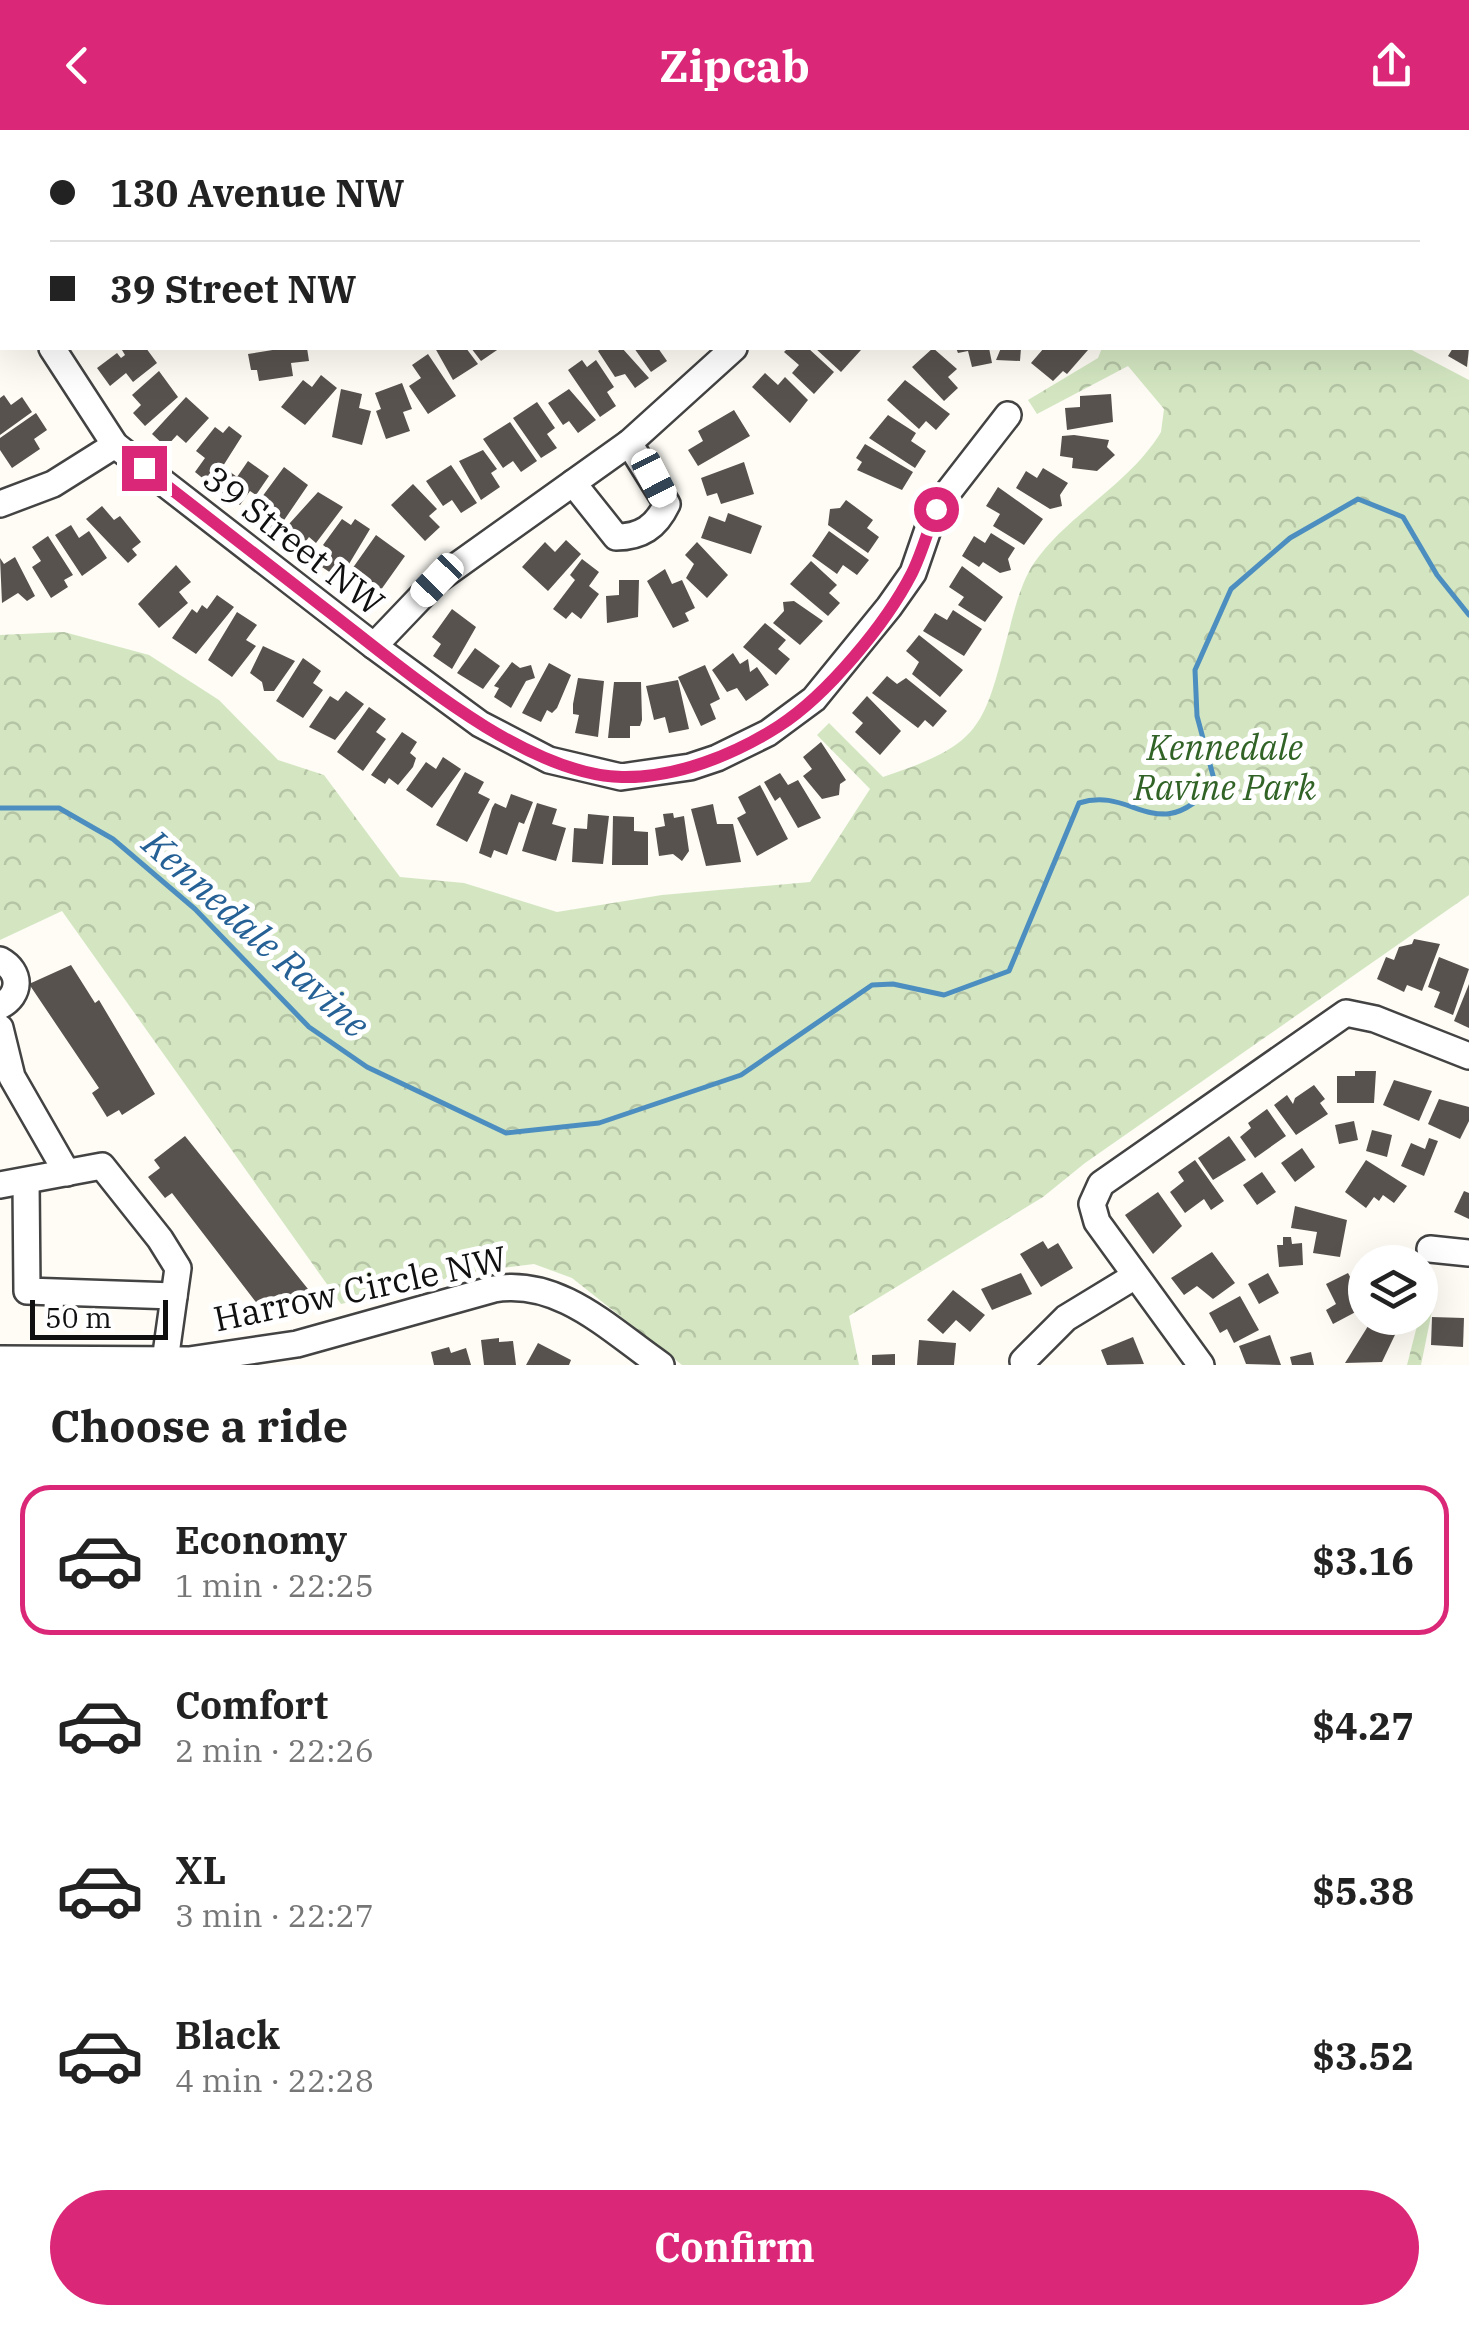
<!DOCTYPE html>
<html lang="en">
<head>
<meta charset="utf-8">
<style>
  :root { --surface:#fff; --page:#f2f2f2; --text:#222; --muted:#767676; --line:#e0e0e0; --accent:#db2777 }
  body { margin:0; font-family:"IBM Plex Serif",serif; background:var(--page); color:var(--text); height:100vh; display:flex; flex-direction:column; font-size:38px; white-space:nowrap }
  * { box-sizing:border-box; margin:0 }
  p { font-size:32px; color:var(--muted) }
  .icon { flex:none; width:55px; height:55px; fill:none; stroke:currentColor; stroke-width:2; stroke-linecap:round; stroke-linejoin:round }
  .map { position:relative; height:1235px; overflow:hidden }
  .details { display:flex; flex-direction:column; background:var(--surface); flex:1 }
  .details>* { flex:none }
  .hud { position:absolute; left:0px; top:0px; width:1470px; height:220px; box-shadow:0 10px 40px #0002; display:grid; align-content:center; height:220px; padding:0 50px; background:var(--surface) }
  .fabs { position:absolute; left:1348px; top:1115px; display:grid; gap:20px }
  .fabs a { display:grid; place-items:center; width:90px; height:90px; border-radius:50%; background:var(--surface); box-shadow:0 10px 40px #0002; font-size:50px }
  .scale { position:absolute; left:30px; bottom:25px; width:138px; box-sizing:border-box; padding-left:10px; border:5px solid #101010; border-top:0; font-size:28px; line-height:35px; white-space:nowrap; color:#101010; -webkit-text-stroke:8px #fff; paint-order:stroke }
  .end { position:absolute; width:45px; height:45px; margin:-22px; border:12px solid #db2777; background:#fff; box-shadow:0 0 0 5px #fff }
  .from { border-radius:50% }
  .car { position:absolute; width:30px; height:60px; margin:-30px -15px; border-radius:12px; box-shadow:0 0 8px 2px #0007; background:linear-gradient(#fff 24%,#345 0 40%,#fff 0 76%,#345 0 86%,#fff 0) }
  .hud b { display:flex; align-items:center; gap:35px; height:95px; font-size:38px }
  .hud b+b { border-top:2px solid var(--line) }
  .hud i { width:25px; height:25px; background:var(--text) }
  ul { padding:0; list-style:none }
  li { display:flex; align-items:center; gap:30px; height:150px; margin:0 20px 15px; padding:0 30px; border:5px solid transparent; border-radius:30px }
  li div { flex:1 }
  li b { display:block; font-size:38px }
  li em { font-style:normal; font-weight:800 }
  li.active { border-color:var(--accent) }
  li>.icon { width:90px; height:90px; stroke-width:1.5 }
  h2 { padding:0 50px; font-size:45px; line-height:120px }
  .cta { display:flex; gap:20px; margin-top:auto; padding:20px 50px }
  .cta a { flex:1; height:115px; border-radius:60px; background:var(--accent); color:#fff; font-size:40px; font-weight:800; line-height:115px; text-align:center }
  header { display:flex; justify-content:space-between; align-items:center; height:130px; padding:0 50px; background:var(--accent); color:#fff; font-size:45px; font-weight:800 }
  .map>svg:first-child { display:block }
  .park { fill:url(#park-crowns) }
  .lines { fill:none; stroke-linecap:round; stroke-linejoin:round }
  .stream { stroke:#4d8ec0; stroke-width:5 }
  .building { fill:#58524e }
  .minor-casing { stroke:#434343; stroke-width:30 }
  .minor { stroke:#fff; stroke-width:25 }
  .route { stroke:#db2777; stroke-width:12 }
  .labels { text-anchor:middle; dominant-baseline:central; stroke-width:10; stroke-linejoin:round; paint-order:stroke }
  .street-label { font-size:35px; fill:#101010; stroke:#fff }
  .park-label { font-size:35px; font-style:italic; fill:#316226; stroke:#fff }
  .water-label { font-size:38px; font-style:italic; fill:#266196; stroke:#fff }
</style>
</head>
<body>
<header><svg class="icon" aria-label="back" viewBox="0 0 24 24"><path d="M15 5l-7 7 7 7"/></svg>Zipcab<svg class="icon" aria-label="share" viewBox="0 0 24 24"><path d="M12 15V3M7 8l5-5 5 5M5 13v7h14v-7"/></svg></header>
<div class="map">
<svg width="1469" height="1235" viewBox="0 0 1469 1235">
  <defs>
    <pattern id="park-crowns" width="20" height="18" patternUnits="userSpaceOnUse" patternTransform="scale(2.5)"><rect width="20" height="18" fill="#d3e6c1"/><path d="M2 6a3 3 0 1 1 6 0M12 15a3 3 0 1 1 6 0" fill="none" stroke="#b4c4a5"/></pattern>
  </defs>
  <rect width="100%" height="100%" fill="#fefcf5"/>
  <!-- park -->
  <g class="park">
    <path d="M1102,218H1408L1469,250V765L1085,1033L1043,1067L849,1186L859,1235H682L572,1148L534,1134L478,1141L341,1174L62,781L0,810V505L64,502L149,525L219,570L278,630L324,645L400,747L464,753L557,782L662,765L810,752L870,659L817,605L829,593L883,647C985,613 983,597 1010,497C1015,477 1022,451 1034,433C1068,384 1130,354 1161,302L1164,279L1128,236L1037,284L1028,270L1098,228Z"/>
    <path d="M1437,1156L1421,1235H1407L1427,1157Z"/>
  </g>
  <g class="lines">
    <!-- stream -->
    <path class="stream" d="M0,678H59L113,709L195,779L309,897L367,937L506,1003L599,993L741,945L872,855L893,854L944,865L1009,841L1079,673C1134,655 1157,720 1215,653L1197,586L1195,540L1231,459L1290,408L1358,369L1403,387L1437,445L1469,485"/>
  </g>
  <!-- building -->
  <g class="building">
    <path d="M126,218H146L157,233L133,252L126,243L110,256L97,238L117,223L121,228L125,225L122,220Z"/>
    <path d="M285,218H307L309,231L291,233L293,246L259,251L257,240H251L248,224Z"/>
    <path d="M435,218H466L478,234L453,250Z"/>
    <path d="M471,218H500L481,231Z"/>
    <path d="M602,218H622L649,248L635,258L625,244L615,247L598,221Z"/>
    <path d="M634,218H658L667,231L651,242Z"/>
    <path d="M788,218H808L834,242L814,264L792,243L799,235L784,222Z"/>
    <path d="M815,218H858L861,220L841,242Z"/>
    <path d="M933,218L957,239L948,247L958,258L944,271L912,237Z"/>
    <path d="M956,218H989L992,233L972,237L968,221L958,223Z"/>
    <path d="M1001,218H1021L1020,231L996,230Z"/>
    <path d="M1044,218H1085L1088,220L1067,244L1063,241L1053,251L1031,233Z"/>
    <path d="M1453,218H1469L1467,237L1448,226Z"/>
    <path d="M428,224L456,266L428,284L409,256L421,248L412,235Z"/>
    <path d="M582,230L587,237L596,230L614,257L607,262L616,276L600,287L568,240Z"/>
    <path d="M159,241L178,267L145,296L133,283L141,275L132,265Z"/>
    <path d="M765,243L778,255L785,247L808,270L790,293L752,257Z"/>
    <path d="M321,245L337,258L305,295L281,277L303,250L312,257Z"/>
    <path d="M905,250L950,284L936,300L926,291L919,299L887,270Z"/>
    <path d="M402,253L412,279L403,282L410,301L386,309L376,281L381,279L375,263Z"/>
    <path d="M341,259L362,264L359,278L371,281L362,315L332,307Z"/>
    <path d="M569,259L596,290L578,303L569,291L563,295L548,273Z"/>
    <path d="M1111,264L1113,292L1067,300L1065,278L1080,277V266Z"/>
    <path d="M4,265L11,275L22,267L32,282L0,305V268Z"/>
    <path d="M186,267L209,288L186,313L177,305L166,317L152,304Z"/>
    <path d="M537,272L555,298L547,304L557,318L541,328L513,288Z"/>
    <path d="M734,280L750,306L698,336L688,320L703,311L698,301Z"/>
    <path d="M36,283L47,300L34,309L40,319L12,338L0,320V308Z"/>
    <path d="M888,285L916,303L911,311L926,321L915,338L869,308Z"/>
    <path d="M510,292L537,331L521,342L513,331L503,338L483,309Z"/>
    <path d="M229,296L242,306L211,355L195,342L205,328L196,321L215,297L223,303Z"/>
    <path d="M1074,305L1109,310L1107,317L1115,325L1097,341L1072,338L1073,328L1060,326L1062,306Z"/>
    <path d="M865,314L913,342L902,360L857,340L862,332L856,328Z"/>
    <path d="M483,320L497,339L491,343L500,357L481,370L459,331Z"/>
    <path d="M248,331L269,346L256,365L250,361L240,375L217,359L229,341L237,347Z"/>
    <path d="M744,332L754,364L721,374L717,363L707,366L701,348Z"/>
    <path d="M451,335L477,373L461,383L452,370L443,376L426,351Z"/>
    <path d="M284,337L308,355L276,402L259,389L267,377L259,371Z"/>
    <path d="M1043,338L1068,353L1060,365L1062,376L1050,379L1016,358L1026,341L1037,348Z"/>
    <path d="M413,354L437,379L429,386L440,397L425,411L391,375Z"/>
    <path d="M998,357L1043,389L1024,415L993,396L1000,384L986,376Z"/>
    <path d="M318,362L343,377L316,413L309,407L300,419L280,404Z"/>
    <path d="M846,370L873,390L867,398L879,407L868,423L828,395L830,379L840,378Z"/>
    <path d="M102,376L114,390L120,386L141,412L132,419L137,425L128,433L86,389Z"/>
    <path d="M728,383L762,396L751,424L701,408L709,386L725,392Z"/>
    <path d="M342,389L351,395L355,389L370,399L340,449L322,437L332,422L323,415Z"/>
    <path d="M71,395L79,408L89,401L107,428L82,446L55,405Z"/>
    <path d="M829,401L869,430L857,445L843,435L837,444L812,426Z"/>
    <path d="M991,403L1015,418L1008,429L1011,440L1000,443L983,432L979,437L962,426L974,406L985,413Z"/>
    <path d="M376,405L405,426L378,464L365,455L361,461L345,449Z"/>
    <path d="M48,406L73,445L64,450L68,457L51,468L32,437L41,431L32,417Z"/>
    <path d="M566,410L581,424L548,461L522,437L545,412L555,422Z"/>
    <path d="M697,412L728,445L707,468L686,448L694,434L685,425Z"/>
    <path d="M15,427L35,466L27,471L18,463L2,473L0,428L4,434Z"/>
    <path d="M582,429L599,442L589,456L599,464L581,489L572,482L566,489L553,479L575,450L570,445Z"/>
    <path d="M811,431L837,455L829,463L840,473L828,486L790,454Z"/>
    <path d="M176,435L191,452L179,462L188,473L159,498L138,474Z"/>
    <path d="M962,436L1003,467L985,492L958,475L964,467L949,457Z"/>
    <path d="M665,439L672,454L682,450L695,478L685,483L689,491L673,498L647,451Z"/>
    <path d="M619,450H639L638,487L607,493L606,466L619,465Z"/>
    <path d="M217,465L234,477L196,524L172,508L192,479L197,483L202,475L207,479Z"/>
    <path d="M794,471L823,491L800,515L773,493L784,481L783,472Z"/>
    <path d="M452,479L476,497L452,539L433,526L441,514L432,507Z"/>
    <path d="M953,480L982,499L964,526L923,501L935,483L947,490Z"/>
    <path d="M237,482L257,495L246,510L256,516L232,547L208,530Z"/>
    <path d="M765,493L786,510L778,519L790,529L776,545L743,517Z"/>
    <path d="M919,505L963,540L940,567L912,544L919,532L906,521Z"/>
    <path d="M263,516L295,531L274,561H264L262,552L250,543Z"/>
    <path d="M475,518L500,536L483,559L457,543Z"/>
    <path d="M733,523L740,534L748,529L750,542L757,537L769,555L746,571L737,558L727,562L712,540Z"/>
    <path d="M303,528L321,541L313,553L323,560L303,588L276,571Z"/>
    <path d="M512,532L520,538L531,535L535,548L526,551L511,578L494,567L499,558L494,556Z"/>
    <path d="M549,533L571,545L557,578L552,583L547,580L541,592L522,583Z"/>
    <path d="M705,535L720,569L710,574L716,589L701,596L678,547Z"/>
    <path d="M887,546L897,554L906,548L947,581L933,597L925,590L918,598L872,563Z"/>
    <path d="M578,548L604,551L598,607L575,603L579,585L573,584V574Z"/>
    <path d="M678,550L689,599L669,603L665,587L654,590L646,556Z"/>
    <path d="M614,552H641L642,590L640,596H630V608H608Z"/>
    <path d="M346,561L364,574L335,610L309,597L330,566L338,571Z"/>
    <path d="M867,566L901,601L880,625L855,602L863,593L852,583Z"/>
    <path d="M369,577L386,589L376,602L386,609L363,641L337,622Z"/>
    <path d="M402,602L417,612L410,623L416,628L413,637L398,655L389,648L385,654L371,645Z"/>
    <path d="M821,612L846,650L840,654L839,665L822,669L803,646L812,639L803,627Z"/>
    <path d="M443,627L461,639L432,678L406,660L426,632L436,639Z"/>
    <path d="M465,642L484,652L478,663L490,669L467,712L436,695Z"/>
    <path d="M780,643L788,655L798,650L821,688L798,698L780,667L775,671L764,652Z"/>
    <path d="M760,655L788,709L757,726L737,688L746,683L738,667Z"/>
    <path d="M511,664L533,672L524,694L519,692L507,725L494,720L491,728L479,723L492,678L495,673L506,678Z"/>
    <path d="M537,673L557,679L552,694L566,698L556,731L522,721Z"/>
    <path d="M713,674L717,694H733L741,732L706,736L691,679Z"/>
    <path d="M673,683L674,688L684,686L689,721L682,731L673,724L659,726L655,698L665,696L663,684Z"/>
    <path d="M588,684L609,686L603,734L572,732L574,698L587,699Z"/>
    <path d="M613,686L634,687V701L648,702V735H612Z"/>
    <path d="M1414,809L1440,814L1422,861L1407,855L1404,862L1377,849L1386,827L1394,830L1399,817L1412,814Z"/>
    <path d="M1439,827L1469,839L1453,885L1434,877L1440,862L1428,857Z"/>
    <path d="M71,835L95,873L99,870L155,964L122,985L119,980L107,987L92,963L99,958L29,854Z"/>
    <path d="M1469,854V898L1454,891Z"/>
    <path d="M1355,941H1376L1374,973H1337V946H1355Z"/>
    <path d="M1394,950L1432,961L1419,991L1383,975Z"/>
    <path d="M1314,955L1325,969L1320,973L1328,984L1296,1005L1274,975L1287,965L1293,974L1295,968Z"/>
    <path d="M1439,969L1469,977V991L1460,1009L1428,994Z"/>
    <path d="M1267,979L1286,1006L1255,1028L1240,1007L1251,998L1248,993Z"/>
    <path d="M1354,991L1358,1010L1339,1014L1335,995Z"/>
    <path d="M1372,1000L1392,1005L1387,1027L1366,1021Z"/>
    <path d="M185,1006L308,1159L292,1171L278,1178L272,1171L262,1180L172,1063L165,1068L148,1047L160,1038L154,1030Z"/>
    <path d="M1229,1006L1246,1030L1213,1050L1198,1028Z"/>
    <path d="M1429,1008L1438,1011L1424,1046L1401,1036L1411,1013L1425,1019Z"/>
    <path d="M1302,1018L1315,1037L1295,1052L1281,1033Z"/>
    <path d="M1195,1030L1224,1071L1211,1080L1204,1069L1185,1083L1170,1062L1184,1051L1178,1042Z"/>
    <path d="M1366,1030L1407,1056L1394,1073L1383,1065L1379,1071L1374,1067L1366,1078L1345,1062Z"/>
    <path d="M1262,1042L1276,1062L1257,1075L1243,1055Z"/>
    <path d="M1464,1061L1469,1063V1089L1454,1082Z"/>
    <path d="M1158,1062L1182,1096L1153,1124L1125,1085Z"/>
    <path d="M1295,1076L1347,1090L1340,1127L1313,1123L1317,1102L1291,1098Z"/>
    <path d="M1283,1107H1291L1292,1114L1302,1113L1303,1135L1279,1137L1277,1115H1283Z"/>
    <path d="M1043,1111L1048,1119L1058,1113L1073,1138L1041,1157L1020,1124Z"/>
    <path d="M1212,1122L1235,1153L1213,1169L1197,1156L1184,1165L1171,1148Z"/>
    <path d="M1021,1143L1032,1164L992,1180L981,1159Z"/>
    <path d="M1268,1143L1279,1163L1259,1174L1248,1154Z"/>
    <path d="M1348,1143L1356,1158L1365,1153V1177L1333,1194L1326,1180L1336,1174L1326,1154Z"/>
    <path d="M953,1160L985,1185L970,1202L956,1190L943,1204L927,1190Z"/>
    <path d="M1240,1166L1259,1200L1234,1213L1227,1199L1220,1203L1209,1183Z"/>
    <path d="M1432,1187L1464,1188L1463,1217L1431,1215Z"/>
    <path d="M1373,1188H1403L1382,1232L1345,1233Z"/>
    <path d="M1270,1205L1281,1235L1246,1234L1239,1216Z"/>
    <path d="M1133,1207L1144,1234L1107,1235L1101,1220Z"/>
    <path d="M499,1208V1212L513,1211L516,1235H484L481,1210Z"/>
    <path d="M919,1210L956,1213L954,1235H917Z"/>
    <path d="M538,1213L571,1230L569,1235H526Z"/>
    <path d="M449,1217L451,1223L466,1218L471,1235H434L431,1222Z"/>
    <path d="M1311,1222L1314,1235H1292L1290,1227Z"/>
    <path d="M895,1224V1235H872V1225Z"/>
  </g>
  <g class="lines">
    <defs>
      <g id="minor">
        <path d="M574,0L575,2"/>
        <path d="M1102,0L1104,2"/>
        <path d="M228,2L231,0"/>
        <path d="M1156,2L1159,0"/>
        <path d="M1468,105L1469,107"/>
        <path d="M52,218L115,315L374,516L480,594L549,630L621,647L690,637L717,628L768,603L814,569L889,477L913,443L935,379L1008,285"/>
        <path d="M573,353L616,407C641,407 656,397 667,374L629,313"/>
        <path d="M0,374L53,354L115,315"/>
        <path d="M374,516L437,450L629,313L734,218"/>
        <path d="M0,830C22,842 21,865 0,876"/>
        <path d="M0,898L12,947L67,1043"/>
        <path d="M26,1051L27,1161L174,1166"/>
        <path d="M0,1055L102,1036L160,1109L178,1138L165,1231"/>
        <path d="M1430,1119L1469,1123"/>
        <path d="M0,1229L189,1230L297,1214L494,1159C560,1148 610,1200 661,1235"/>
        <path d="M1023,1231L1066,1188L1135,1146"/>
        <path d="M1201,1235L1097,1092L1092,1074L1101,1054L1346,883L1375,889L1469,926"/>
      </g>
    </defs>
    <!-- minor casing -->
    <use href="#minor" class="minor-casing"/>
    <!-- minor -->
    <use href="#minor" class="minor"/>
  </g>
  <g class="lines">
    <!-- route -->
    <path class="route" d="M144,338C203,384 263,430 323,477C399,535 523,645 622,647C676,648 734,625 779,596C827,565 886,494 912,443C922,423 928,400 936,379"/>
  </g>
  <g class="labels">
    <!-- street labels -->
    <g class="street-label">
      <text transform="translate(294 410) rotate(38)">39 Street NW</text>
      <text transform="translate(360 1158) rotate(-12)">Harrow Circle NW</text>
    </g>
    <!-- park labels -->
    <g class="park-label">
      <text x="1225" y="617">Kennedale<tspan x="1225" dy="40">Ravine Park</tspan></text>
    </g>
    <!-- water labels -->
    <g class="water-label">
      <text transform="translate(257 803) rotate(42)">Kennedale Ravine</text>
    </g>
  </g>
</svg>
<div class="fabs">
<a><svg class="icon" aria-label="layers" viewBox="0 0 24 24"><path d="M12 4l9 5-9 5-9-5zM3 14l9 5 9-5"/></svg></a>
</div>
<div class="scale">50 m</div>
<i class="end from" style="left:936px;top:379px"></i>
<i class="end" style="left:144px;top:338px"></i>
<i class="car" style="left:654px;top:348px;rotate:153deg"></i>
<i class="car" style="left:437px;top:450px;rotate:224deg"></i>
<div class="hud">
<b><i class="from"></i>130 Avenue NW</b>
<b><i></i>39 Street NW</b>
</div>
</div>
<section class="details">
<h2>Choose a ride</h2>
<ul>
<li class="active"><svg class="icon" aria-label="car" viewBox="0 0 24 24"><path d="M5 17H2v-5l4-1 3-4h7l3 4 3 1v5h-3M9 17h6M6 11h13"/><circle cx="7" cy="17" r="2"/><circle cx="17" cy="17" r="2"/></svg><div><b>Economy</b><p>1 min · 22:25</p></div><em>$3.16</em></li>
<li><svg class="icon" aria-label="car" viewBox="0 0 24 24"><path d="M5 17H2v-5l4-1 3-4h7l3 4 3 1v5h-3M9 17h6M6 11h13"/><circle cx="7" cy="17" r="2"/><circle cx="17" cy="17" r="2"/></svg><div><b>Comfort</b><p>2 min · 22:26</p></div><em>$4.27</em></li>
<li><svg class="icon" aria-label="car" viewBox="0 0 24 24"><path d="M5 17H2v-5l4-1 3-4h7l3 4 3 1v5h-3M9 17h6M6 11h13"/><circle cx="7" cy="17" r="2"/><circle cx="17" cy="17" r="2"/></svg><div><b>XL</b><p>3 min · 22:27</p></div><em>$5.38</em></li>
<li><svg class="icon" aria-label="car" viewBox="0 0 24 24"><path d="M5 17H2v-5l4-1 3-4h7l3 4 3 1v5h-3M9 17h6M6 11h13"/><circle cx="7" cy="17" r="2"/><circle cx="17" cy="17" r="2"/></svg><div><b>Black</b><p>4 min · 22:28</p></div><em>$3.52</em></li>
</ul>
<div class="cta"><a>Confirm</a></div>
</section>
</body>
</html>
